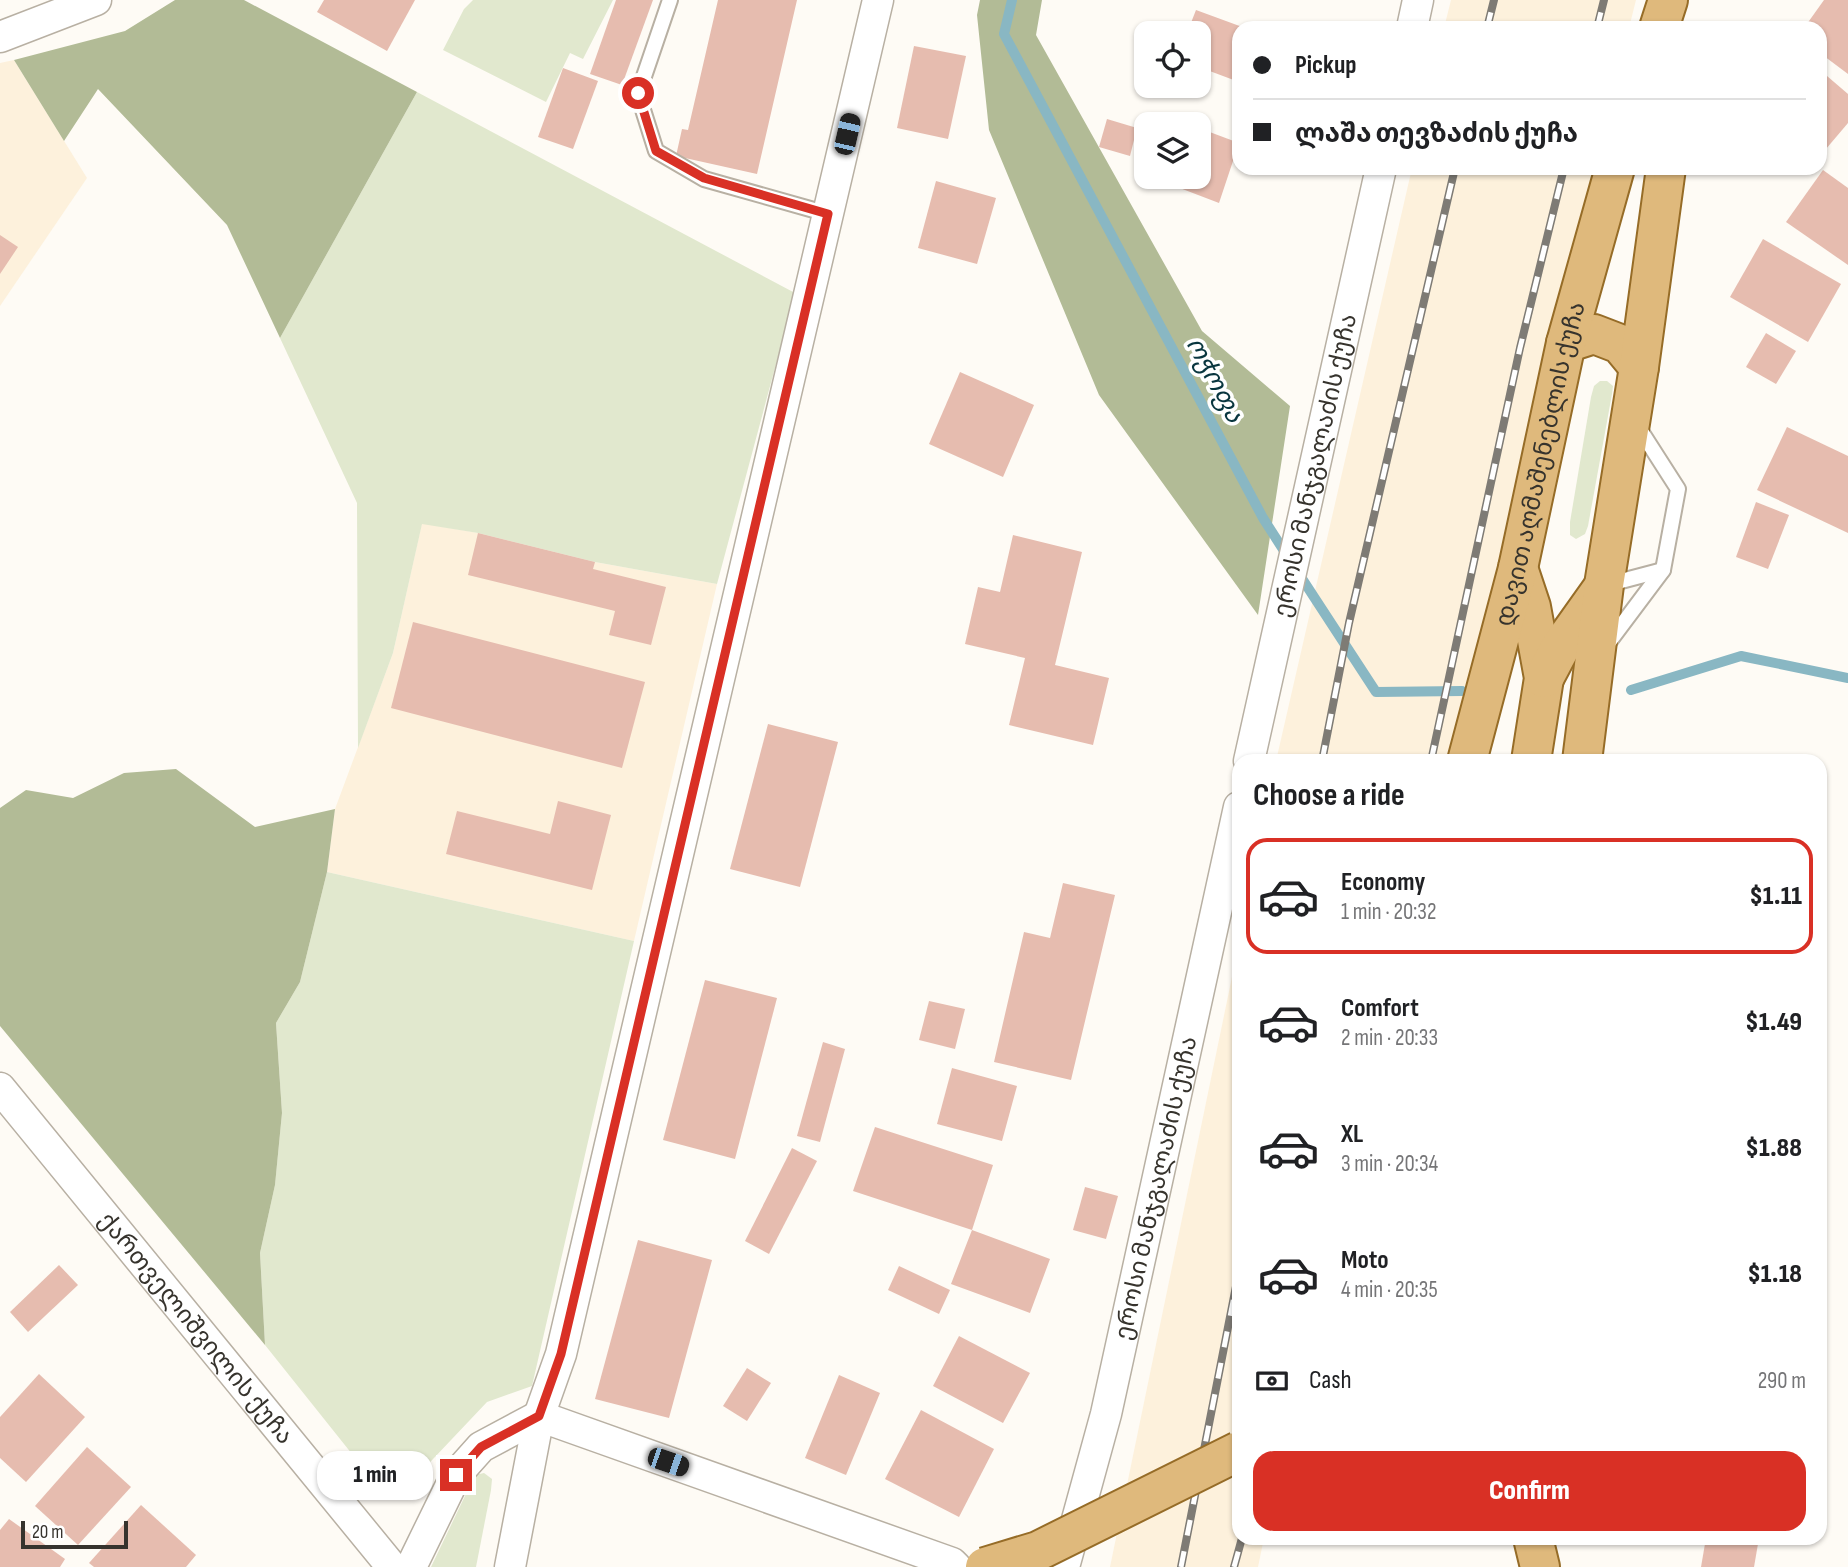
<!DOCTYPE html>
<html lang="en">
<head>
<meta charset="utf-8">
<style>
  :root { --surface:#fff; --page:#f2f2f2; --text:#202124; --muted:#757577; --line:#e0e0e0; --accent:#d93025 }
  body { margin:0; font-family:"Sofia Sans Condensed","Noto Sans Georgian",sans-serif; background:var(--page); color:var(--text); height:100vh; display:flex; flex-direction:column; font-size:26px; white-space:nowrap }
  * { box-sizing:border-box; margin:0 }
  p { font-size:23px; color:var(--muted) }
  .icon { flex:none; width:38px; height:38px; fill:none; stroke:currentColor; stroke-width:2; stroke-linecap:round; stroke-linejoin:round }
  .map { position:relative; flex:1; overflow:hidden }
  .sheet { position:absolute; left:1232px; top:754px; width:595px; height:791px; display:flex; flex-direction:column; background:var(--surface); border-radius:21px; box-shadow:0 2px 5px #0004 }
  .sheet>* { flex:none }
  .hud { position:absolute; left:1232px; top:21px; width:595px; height:154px; border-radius:21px; box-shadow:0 2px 5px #0004; display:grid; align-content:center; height:154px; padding:0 21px; background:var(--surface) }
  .controls { position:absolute; left:1134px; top:21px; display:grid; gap:14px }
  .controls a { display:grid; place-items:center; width:77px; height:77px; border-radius:14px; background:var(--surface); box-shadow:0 2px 5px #0004; font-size:35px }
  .scale { position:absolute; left:21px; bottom:18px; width:107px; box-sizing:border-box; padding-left:7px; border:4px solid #36332d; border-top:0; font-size:19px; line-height:24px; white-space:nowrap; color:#36332d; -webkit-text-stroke:5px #fff; paint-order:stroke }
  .end { position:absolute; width:32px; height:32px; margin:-16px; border:9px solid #d93025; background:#fff; box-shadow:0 0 0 4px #fff }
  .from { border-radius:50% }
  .bubble { position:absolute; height:49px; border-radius:21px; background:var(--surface); box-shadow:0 2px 5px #0004; font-size:23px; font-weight:800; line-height:49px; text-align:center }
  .car { position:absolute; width:21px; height:42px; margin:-21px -10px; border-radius:9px; box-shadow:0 0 5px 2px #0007; background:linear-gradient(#222 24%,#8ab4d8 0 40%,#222 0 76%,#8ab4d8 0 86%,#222 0) }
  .hud b { display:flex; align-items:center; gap:24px; height:66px; font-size:26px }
  .hud b+b { border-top:2px solid var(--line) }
  .hud i { width:18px; height:18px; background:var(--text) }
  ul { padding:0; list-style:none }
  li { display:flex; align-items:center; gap:21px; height:116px; margin:0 14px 10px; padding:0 7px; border:4px solid transparent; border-radius:21px }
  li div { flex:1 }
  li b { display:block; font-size:26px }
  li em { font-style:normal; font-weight:800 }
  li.active { border-color:var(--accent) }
  li>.icon { width:63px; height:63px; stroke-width:1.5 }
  h2 { padding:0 21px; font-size:32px; line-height:84px }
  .pay { display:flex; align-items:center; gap:18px; height:77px; padding:0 21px; font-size:26px }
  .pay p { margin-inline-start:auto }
  .cta { display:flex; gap:14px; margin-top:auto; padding:14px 21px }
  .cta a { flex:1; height:80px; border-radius:21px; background:var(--accent); color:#fff; font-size:28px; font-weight:800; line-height:80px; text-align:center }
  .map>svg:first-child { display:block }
  .built { fill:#fdf1dc }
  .green { fill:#e1e8ce }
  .forest { fill:#b2bb96 }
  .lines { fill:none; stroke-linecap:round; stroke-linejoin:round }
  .stream { stroke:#89b7c3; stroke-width:10 }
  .building { fill:#e6bcaf }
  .lane-casing { stroke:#b8b0a3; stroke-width:18 }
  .street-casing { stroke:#b8b0a3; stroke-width:33 }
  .primary-casing { stroke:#966c27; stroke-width:42 }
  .lane { stroke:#fff; stroke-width:14 }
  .street { stroke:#fff; stroke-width:30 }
  .primary { stroke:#dfb97c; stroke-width:38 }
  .rail-casing { stroke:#7e7b75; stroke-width:8 }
  .rail { stroke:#fff; stroke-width:5; stroke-dasharray:16; stroke-linecap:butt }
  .primary-bridge-casing { stroke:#966c27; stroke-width:42; stroke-linecap:butt }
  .primary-bridge { stroke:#dfb97c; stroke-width:38 }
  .route { stroke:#d93025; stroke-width:9 }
  .labels { text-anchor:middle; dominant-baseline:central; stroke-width:7; stroke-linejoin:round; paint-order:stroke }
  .street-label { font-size:24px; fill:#36332d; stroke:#fff }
  .water-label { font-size:26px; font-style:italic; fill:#09363f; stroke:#fff }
</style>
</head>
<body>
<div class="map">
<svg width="1848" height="1567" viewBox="0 0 1848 1567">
  <rect width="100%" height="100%" fill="#fefbf5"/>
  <!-- built -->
  <g class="built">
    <path d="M1451,0H1636L1629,28H1444Z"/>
    <path d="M14,60L87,178L0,306V63Z"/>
    <path d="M1412,168H1595L1451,761H1276Z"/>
    <path d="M422,523L478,533L595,562L717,584L634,941L327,872L335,809L393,653Z"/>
    <path d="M1239,943V1538H1264L1258,1567H1110Z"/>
  </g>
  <!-- green -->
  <g class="green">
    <path d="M473,0H613L583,59L570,53L546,102L443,50L464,9Z"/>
    <path d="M417,92L795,293L717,584L595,562L478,533L422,524L393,653L358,748L357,503L280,338Z"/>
    <path d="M1600,381H1607L1613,386L1612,394L1588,526L1585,534L1576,539L1570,535V522L1591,397L1594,386Z"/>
    <path d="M327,872L634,941L532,1386L487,1402L416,1477L385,1473L352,1454L265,1345L260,1253L275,1185L282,1113L276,1023L300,982Z"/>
    <path d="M484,1473L492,1479L491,1490L476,1567H431L475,1475Z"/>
  </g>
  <!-- forest -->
  <g class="forest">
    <path d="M175,0H244L417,92L280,338L227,225L98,89L64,141L14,60L125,31Z"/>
    <path d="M980,0H1042L1036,35L1202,331L1290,406L1258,615L1099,395L989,130L977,15Z"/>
    <path d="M176,769L255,827L335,809L327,872L300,982L276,1023L282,1113L275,1185L260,1253L265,1345L0,1026V808L26,790L73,798L124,773Z"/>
  </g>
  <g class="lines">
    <!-- stream -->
    <g class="stream">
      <path d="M1012,0L1004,34L1263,518L1288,557"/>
      <path d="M1297,571L1376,692L1462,691"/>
      <path d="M1631,690L1741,656L1848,678"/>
    </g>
  </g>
  <!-- building -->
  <g class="building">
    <path d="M324,0H415L387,51L317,12Z"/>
    <path d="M616,0H653L622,85L590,74Z"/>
    <path d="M718,0H797L757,174L676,156L682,129L688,130Z"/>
    <path d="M1824,0H1848V74L1820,53V28H1804Z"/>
    <path d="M1196,10L1245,28H1239V82L1199,67V33H1187Z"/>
    <path d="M914,46L966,56L948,139L897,128Z"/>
    <path d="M563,68L598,81L573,149L538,137Z"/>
    <path d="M1820,70L1848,94V123L1820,156Z"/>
    <path d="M1107,119L1137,128L1130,156L1099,147Z"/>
    <path d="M1199,128L1239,143L1219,203L1151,177H1199Z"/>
    <path d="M1823,170L1848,188V265L1786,222Z"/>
    <path d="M936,181L996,198L977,264L918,248Z"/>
    <path d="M0,235L18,247L0,274Z"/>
    <path d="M1763,239L1841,284L1808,342L1730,297Z"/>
    <path d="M1766,333L1796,351L1776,384L1746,367Z"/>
    <path d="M960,372L1034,405L1003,477L929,444Z"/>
    <path d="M1787,427L1848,456V533L1757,490Z"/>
    <path d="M1756,502L1789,515L1768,569L1736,557Z"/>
    <path d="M478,533L595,562L593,569L666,587L651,645L609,635L615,611L468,575Z"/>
    <path d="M1013,535L1082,552L1055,665L1109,678L1093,745L1009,725L1025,658L965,644L978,587L1000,592Z"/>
    <path d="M413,622L645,682L622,768L391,708Z"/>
    <path d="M768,724L838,742L800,887L730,869Z"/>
    <path d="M558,801L611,815L592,890L446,854L457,811L550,834Z"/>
    <path d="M1063,883L1115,895L1071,1080L994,1062L1024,932L1050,938Z"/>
    <path d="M705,980L777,998L735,1159L663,1140Z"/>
    <path d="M929,1001L965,1009L955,1049L919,1040Z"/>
    <path d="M823,1042L845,1049L820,1142L797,1136Z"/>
    <path d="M952,1068L1017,1086L1002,1141L937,1124Z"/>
    <path d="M875,1127L993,1165L972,1230L1050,1259L1030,1313L951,1284L972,1230L853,1191Z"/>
    <path d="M792,1148L817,1161L769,1254L745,1241Z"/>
    <path d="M1085,1187L1118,1196L1106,1239L1073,1230Z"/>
    <path d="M638,1240L712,1260L669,1418L595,1399Z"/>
    <path d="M59,1265L78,1285L28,1332L10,1312Z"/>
    <path d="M899,1266L950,1290L939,1314L888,1290Z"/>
    <path d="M959,1336L1030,1373L1003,1423L933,1386Z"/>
    <path d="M747,1368L771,1383L747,1421L723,1406Z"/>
    <path d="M39,1374L85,1417L26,1482L0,1458V1417Z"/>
    <path d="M839,1375L880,1393L846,1475L805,1458Z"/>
    <path d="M921,1410L994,1449L959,1517L885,1479Z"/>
    <path d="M87,1447L131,1487L78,1545L35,1506Z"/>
    <path d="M141,1505L196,1555L186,1567H94L89,1563Z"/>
    <path d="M9,1519L65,1559L60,1567H0V1530Z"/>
    <path d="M1706,1538H1759L1754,1567H1701Z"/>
  </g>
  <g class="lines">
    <defs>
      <g id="lane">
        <path d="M670,0L638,94L656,151L704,179L828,214"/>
        <path d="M1606,585L1663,570"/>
        <path d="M1606,646L1663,570L1678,489L1637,425"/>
      </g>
      <g id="street">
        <path d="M1412,28L1418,0"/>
        <path d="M0,37L96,0"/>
        <path id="s1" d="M1249,761L1381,168"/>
        <path id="s2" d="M0,1088L392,1567"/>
        <path d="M539,1416L952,1563L956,1567"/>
        <path d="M411,1567L456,1475L481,1447L539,1416"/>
        <path d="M510,1567L539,1416L561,1354L878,0"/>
        <path id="s3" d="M1064,1567L1106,1414L1239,807"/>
      </g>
      <g id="primary">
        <path d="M1659,28L1668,0"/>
        <path d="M1566,343L1594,334L1620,344L1639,367"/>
        <path d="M1518,568L1531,607L1544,678L1531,761"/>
        <path d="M1544,678L1560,648L1602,589"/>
        <path id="s4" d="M1467,761L1518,568L1566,343L1615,168"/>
        <path d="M1582,761L1604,585L1639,367L1666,168"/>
        <path d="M1533,1538L1540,1567"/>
      </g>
    </defs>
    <!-- lane casing -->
    <use href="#lane" class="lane-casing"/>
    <!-- street casing -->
    <use href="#street" class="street-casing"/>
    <!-- primary casing -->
    <use href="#primary" class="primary-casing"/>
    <!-- lane -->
    <use href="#lane" class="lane"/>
    <!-- street -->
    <use href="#street" class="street"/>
    <!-- primary -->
    <use href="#primary" class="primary"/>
    <defs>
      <g id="rail">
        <path d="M1487,28L1494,0"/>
        <path d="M1597,28L1604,0"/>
        <path d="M1322,761L1349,623L1455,168"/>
        <path d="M1431,761L1520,348L1564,168"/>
        <path d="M1181,1567L1239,1271"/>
        <path d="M1234,1567L1242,1538"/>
      </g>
    </defs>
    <!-- rail casing -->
    <use href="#rail" class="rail-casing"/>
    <!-- rail -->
    <use href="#rail" class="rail"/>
    <defs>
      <path id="primary-bridge" d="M985,1567L1038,1551L1239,1451"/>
    </defs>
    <!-- primary-bridge casing -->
    <use href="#primary-bridge" class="primary-bridge-casing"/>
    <!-- primary-bridge -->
    <use href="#primary-bridge" class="primary-bridge"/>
  </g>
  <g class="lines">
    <!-- route -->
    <path class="route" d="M456,1475L481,1447L539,1416L561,1354L828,214L704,178L656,151L638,93"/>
  </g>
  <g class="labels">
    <!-- street labels -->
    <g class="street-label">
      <text stroke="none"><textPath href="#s4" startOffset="306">დავით აღმაშენებლის ქუჩა</textPath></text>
      <text stroke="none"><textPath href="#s1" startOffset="303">ეროსი მანჯგალაძის ქუჩა</textPath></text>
      <text stroke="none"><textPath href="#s3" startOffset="390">ეროსი მანჯგალაძის ქუჩა</textPath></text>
      <text stroke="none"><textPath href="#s2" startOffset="310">ქართველიშვილის ქუჩა</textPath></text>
    </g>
    <!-- water labels -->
    <g class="water-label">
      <text transform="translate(1214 380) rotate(62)">ოჭოფა</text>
    </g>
  </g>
</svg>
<div class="controls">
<a><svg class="icon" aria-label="locate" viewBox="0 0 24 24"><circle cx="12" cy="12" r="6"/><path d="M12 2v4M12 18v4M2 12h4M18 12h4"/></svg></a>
<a><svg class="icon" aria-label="layers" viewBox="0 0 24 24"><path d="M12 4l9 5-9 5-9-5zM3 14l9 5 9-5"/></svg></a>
</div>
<div class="scale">20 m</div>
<i class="end from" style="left:638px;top:93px"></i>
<i class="end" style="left:456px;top:1475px"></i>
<div class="bubble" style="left:317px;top:1451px;width:116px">1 min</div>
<i class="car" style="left:847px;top:134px;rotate:13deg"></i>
<i class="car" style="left:668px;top:1462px;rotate:109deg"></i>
<div class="hud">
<b><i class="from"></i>Pickup</b>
<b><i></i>ლაშა თევზაძის ქუჩა</b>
</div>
<section class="sheet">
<h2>Choose a ride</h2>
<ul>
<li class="active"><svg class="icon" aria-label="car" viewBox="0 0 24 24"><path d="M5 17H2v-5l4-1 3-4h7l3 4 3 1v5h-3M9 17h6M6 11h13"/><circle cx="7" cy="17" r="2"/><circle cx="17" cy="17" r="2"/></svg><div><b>Economy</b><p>1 min · 20:32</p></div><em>$1.11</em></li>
<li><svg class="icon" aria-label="car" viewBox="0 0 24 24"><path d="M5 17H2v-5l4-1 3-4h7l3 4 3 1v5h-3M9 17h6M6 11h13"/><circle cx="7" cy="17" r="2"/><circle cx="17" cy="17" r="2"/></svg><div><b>Comfort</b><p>2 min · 20:33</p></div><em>$1.49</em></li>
<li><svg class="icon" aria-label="car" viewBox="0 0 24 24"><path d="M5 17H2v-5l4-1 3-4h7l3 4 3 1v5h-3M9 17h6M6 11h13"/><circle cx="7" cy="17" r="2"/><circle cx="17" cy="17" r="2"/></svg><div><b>XL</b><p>3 min · 20:34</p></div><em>$1.88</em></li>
<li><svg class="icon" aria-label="car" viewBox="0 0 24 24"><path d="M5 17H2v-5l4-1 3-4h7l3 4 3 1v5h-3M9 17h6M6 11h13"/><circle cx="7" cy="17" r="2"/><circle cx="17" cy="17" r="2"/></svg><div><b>Moto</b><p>4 min · 20:35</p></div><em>$1.18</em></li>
</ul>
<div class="pay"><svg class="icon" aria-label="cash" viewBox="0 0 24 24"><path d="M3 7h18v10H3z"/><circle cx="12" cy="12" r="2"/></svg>Cash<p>290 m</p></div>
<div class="cta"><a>Confirm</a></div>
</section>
</div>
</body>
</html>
